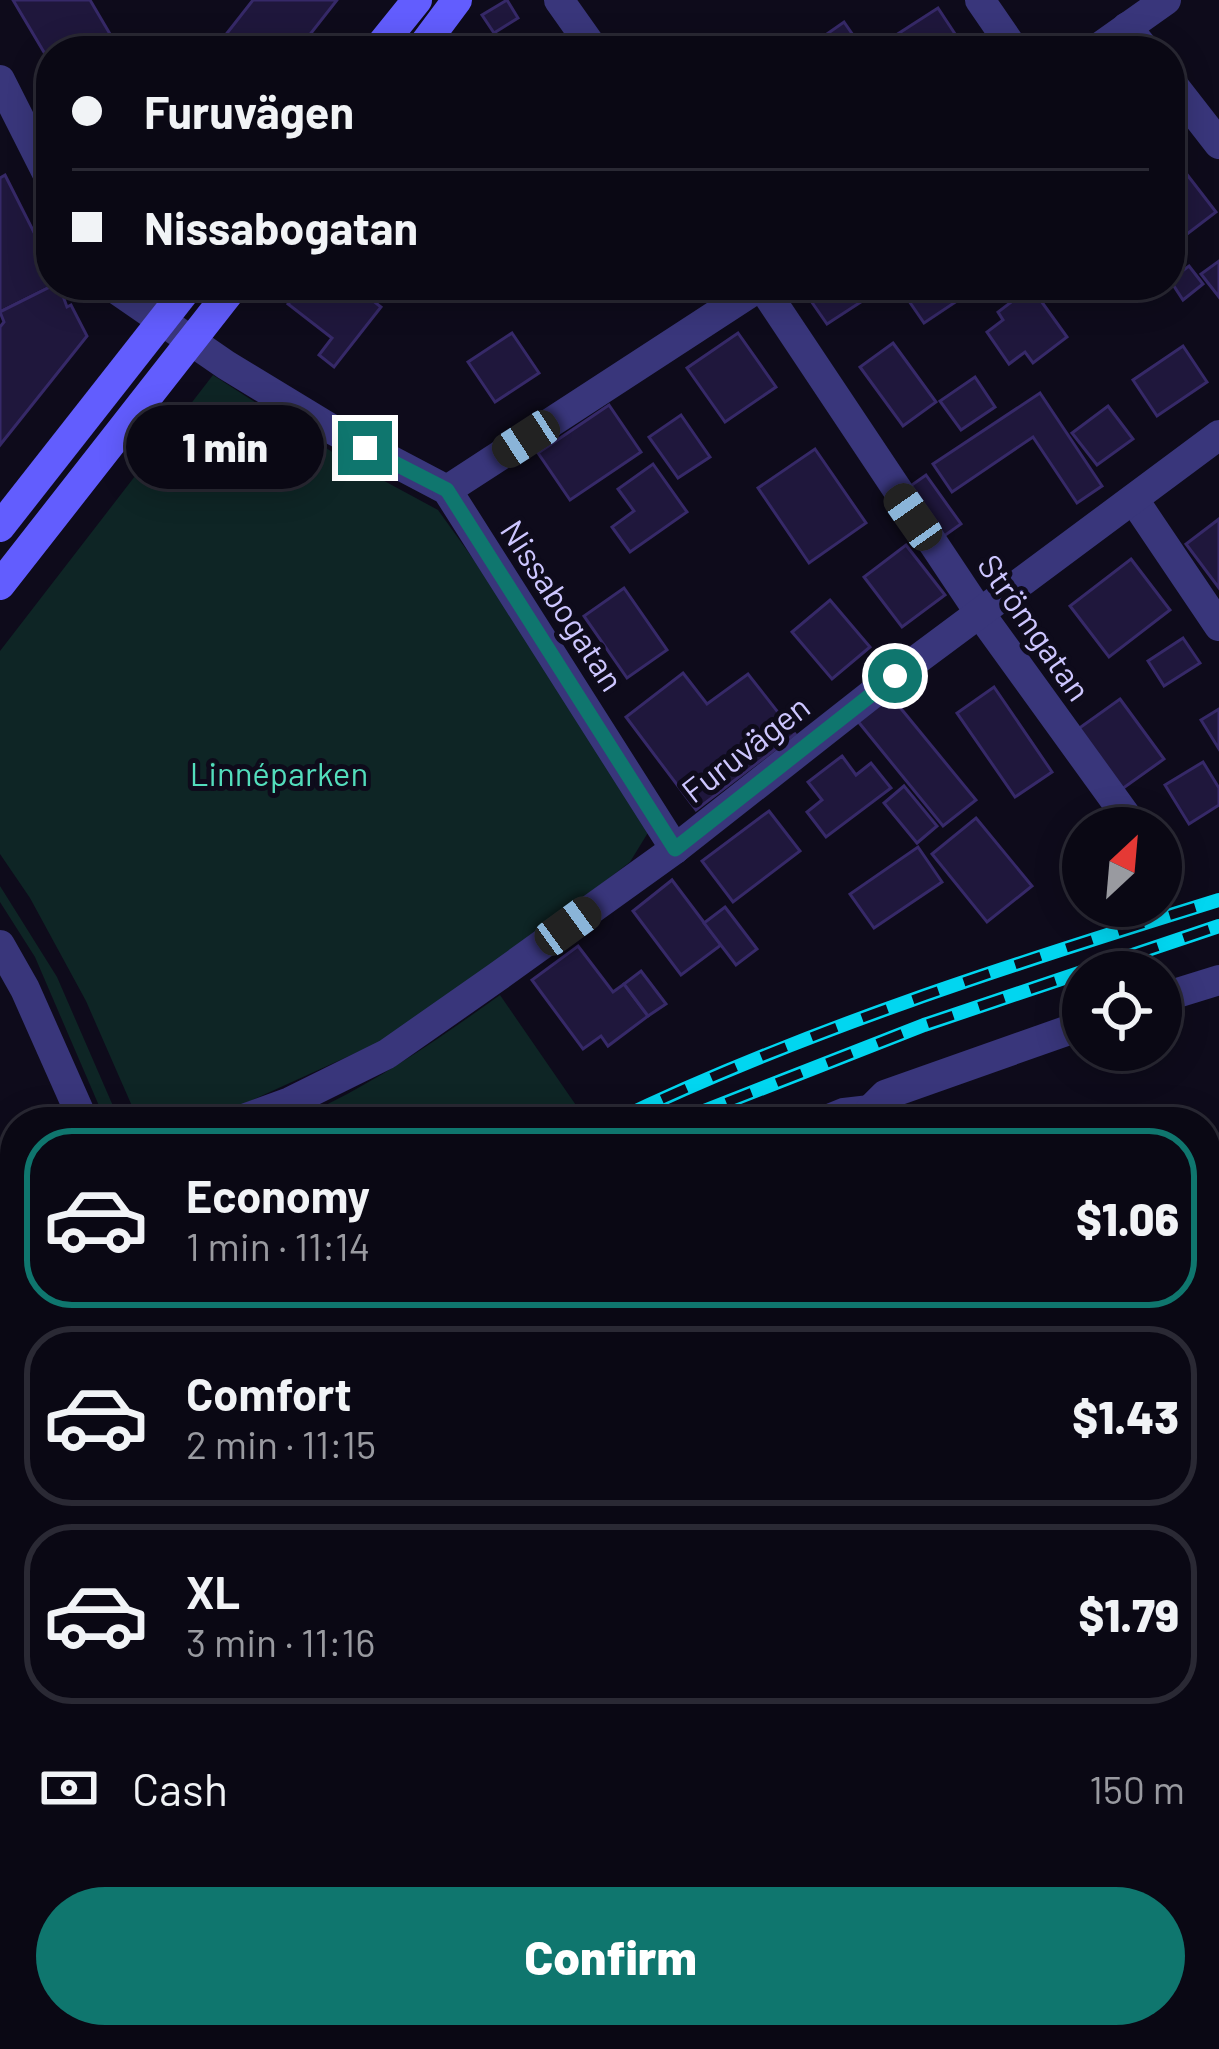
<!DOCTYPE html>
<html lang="en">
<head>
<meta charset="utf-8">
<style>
  :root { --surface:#0a0814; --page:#13111d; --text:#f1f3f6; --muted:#999aa0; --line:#2a2934; --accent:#0f766e }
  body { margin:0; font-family:Barlow,sans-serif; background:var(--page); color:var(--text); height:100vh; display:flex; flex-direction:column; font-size:45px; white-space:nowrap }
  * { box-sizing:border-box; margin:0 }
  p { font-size:39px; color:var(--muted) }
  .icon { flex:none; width:66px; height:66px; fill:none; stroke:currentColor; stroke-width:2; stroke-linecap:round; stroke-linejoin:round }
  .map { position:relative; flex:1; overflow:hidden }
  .sheet { position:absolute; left:0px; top:1107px; width:1221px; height:942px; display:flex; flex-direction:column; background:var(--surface); border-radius:48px 48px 0 0; box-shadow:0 6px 30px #0003,0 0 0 3px var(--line) }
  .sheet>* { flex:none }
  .guide { position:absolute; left:36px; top:36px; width:1149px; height:264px; border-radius:48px; box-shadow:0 6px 30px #0003,0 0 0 3px var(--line); display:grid; align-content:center; height:264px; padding:0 36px; background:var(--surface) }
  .needle { width:78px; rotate:26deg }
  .tools { position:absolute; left:1062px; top:807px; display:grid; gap:24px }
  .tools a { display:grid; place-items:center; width:120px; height:120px; border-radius:50%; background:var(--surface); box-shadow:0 6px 30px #0003,0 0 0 3px var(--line); font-size:60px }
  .end { position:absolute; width:54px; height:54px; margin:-27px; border:15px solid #0f766e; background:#fff; box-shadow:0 0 0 6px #fff }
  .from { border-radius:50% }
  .bubble { position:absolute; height:84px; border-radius:42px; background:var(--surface); box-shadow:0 6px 30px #0003,0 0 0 3px var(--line); font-size:39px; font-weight:800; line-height:84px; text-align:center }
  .car { position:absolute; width:36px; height:72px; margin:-36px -18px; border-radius:15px; box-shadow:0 0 9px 3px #0007; background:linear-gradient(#222 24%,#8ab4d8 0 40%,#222 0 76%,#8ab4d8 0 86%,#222 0) }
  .guide b { display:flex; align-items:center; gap:42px; height:114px; font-size:45px }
  .guide b+b { border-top:3px solid var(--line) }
  .guide i { width:30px; height:30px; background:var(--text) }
  ul { padding:21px 0 0; list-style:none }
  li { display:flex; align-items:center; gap:36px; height:180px; margin:0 24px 18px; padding:0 12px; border:6px solid var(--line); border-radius:48px }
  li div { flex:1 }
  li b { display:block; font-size:45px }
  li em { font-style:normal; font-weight:800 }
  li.selected { border-color:var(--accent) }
  li>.icon { width:108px; height:108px; stroke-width:1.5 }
  .pay { display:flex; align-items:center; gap:30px; height:132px; padding:0 36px; font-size:45px }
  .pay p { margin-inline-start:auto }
  .cta { display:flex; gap:24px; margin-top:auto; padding:24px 36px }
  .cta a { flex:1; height:138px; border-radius:72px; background:var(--accent); color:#fff; font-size:48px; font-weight:800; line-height:138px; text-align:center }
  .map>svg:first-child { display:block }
  .green { fill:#0e2525 }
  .building { fill:#1f173c; stroke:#362968; stroke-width:3 }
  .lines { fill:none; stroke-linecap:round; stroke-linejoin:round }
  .lane { stroke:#39367b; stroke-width:16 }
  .street { stroke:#39367b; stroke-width:30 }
  .secondary { stroke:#625dfe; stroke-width:30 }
  .rail-casing { stroke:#01d6f0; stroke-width:14 }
  .rail { stroke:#0e0b1b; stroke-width:9; stroke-dasharray:27; stroke-linecap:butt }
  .route { stroke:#0f766e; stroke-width:15 }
  .labels { text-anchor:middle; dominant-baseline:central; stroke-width:10; stroke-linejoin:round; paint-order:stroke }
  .street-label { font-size:33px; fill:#cdc6ff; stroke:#0e0b1b }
  .park-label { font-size:33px; fill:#53ddbc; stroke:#0e0b1b }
</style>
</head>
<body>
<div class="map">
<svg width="1219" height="2049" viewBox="0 0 1219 2049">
  <rect width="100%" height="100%" fill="#0e0b1b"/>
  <!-- green -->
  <g class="green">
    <path d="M213,375L340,457L438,510L492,585L649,831L630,862L485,974L382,1041L204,1122H139L86,1001L30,898L0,854V651Z"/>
    <path d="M0,886L57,977L120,1122H106L35,957L0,902Z"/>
    <path d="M500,995L580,1111L558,1122H289C365,1090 433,1043 500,995Z"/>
  </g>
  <!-- building -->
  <g class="building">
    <path d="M13,0H90L120,51H51V64Z"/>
    <path d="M253,0H337L297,51H213Z"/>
    <path d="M507,0L518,18L494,33L482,15Z"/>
    <path d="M938,8L963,46L956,51H882L879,46Z"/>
    <path d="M844,22L864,51H804V50Z"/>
    <path d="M1175,159L1216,212L1170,247V163Z"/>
    <path d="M5,175L51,266V285H54L0,312V178Z"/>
    <path d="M1219,261V297L1201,274Z"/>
    <path d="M1189,266L1203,284L1183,300L1170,280Z"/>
    <path d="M54,285H59L67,307L71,305L87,336L0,445V327L4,322L0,312Z"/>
    <path d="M303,285H353L381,307L334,367L319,355L332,338L288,304Z"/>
    <path d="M807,285H863L870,296L827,324L802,288Z"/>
    <path d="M898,285H972L975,289L924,323Z"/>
    <path d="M1031,287L1067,337L1033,363L1025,352L1009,364L987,332L1003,320L998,312Z"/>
    <path d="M512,333L539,373L495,402L468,362Z"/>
    <path d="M738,333L776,387L725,422L687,368Z"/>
    <path d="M893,343L936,402L903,426L860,367Z"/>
    <path d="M1183,346L1207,382L1157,416L1133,380Z"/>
    <path d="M975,377L995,407L961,430L940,401Z"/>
    <path d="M1040,393L1102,486L1077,503L1033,437L952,492L933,464Z"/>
    <path d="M609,405L641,452L570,500L538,453Z"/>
    <path d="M1108,406L1133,439L1097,465L1072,433Z"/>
    <path d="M681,415L710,457L678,478L649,437Z"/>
    <path d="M815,449L866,523L809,563L758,488Z"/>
    <path d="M653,464L687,512L630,552L612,527L634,511L618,489Z"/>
    <path d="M926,475L961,524L944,536L909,487Z"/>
    <path d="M1219,519V588L1186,544Z"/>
    <path d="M906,545L945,595L902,627L864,577Z"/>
    <path d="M1131,559L1170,610L1109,657L1070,606Z"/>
    <path d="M624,588L667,650L627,678L584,616Z"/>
    <path d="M830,600L870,647L832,679L792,632Z"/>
    <path d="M1183,638L1200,663L1164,686L1148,661Z"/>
    <path d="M683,673L707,704L748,674L795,734L696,810L626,717Z"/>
    <path d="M994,687L1052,772L1015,797L957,713Z"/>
    <path d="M889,694L976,800L943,826L856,719Z"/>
    <path d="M1120,699L1164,759L1122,789L1078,729Z"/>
    <path d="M1219,709V749L1201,720Z"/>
    <path d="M842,756L856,775L871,763L891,788L826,837L807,812L822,800L808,782Z"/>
    <path d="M1203,762L1219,788V805L1189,824L1165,785Z"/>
    <path d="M904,786L937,826L917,843L884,803Z"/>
    <path d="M769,811L800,851L733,902L702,861Z"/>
    <path d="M976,818L1032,886L987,922L932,854Z"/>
    <path d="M918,847L942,882L874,928L850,894Z"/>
    <path d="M672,880L721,945L681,975L633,911Z"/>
    <path d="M725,907L757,949L736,965L704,923Z"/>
    <path d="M578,946L613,992L624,984L648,1016L608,1046L601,1036L583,1049L532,980Z"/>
    <path d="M641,971L666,1004L648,1016L624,984Z"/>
    <path d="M1219,1134V1204L1206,1209V1145L1219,1140Z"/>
    <path d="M0,1195L15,1227V1249L0,1256Z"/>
    <path d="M1219,1442V1512L1206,1518V1448Z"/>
    <path d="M15,1562V1640L0,1651V1573Z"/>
    <path d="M0,1739L15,1775V1868L0,1874Z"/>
    <path d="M224,2034H256L263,2049H230Z"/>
    <path d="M330,2034H380L385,2045L376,2049H294Z"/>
    <path d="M580,2034H590L593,2044L566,2049L563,2040Z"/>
    <path d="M974,2034H1021L986,2049H981Z"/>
    <path d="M1145,2034H1199L1163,2049H1152Z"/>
  </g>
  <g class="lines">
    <!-- lane -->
    <g class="lane">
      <path d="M0,1655L15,1648"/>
      <path d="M0,1670L15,1706"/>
      <path d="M0,1917L15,1911"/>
    </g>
    <!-- street -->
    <g class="street">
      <path d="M559,0L595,51"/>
      <path d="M980,0L1015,51"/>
      <path d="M1127,27L1146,51"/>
      <path d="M1094,51L1166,0"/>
      <path d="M0,80L51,181"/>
      <path d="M1170,81L1219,144"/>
      <path d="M110,285L226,365L333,430L447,490L675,849"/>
      <path d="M761,285L981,615L1135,828"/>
      <path d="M447,490L762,285"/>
      <path d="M1134,500L1219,626"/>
      <path d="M0,945L25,989L84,1122"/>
      <path d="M1161,998L1219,980"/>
      <path d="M235,1122L290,1102L387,1054L497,977L675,849L895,676L1219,435"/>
      <path d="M822,1122L844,1113L870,1110"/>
      <path d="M870,1122V1110L885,1095L1083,1025"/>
      <path d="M0,1546L15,1535"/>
      <path d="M1206,1584L1219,1579"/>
      <path d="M1206,1906L1219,1935"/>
      <path d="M0,2003L22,2049"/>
      <path d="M468,2034L475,2049"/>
      <path d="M913,2034L919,2049"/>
      <path d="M19,2049L53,2034"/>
    </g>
    <!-- secondary -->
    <g class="secondary">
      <path d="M376,51L417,0"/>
      <path d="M419,51L457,0"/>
      <path d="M0,527L190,285"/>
      <path d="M0,585L235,285"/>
    </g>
    <defs>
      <g id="rail">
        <path d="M613,1122C801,1031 1019,962 1219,900"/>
        <path d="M676,1122L924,1025L1219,926"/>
        <path d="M0,1452L15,1442"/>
        <path d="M0,1479L15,1469"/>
      </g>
    </defs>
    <!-- rail casing -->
    <use href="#rail" class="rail-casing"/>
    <!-- rail -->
    <use href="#rail" class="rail"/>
  </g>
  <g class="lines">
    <!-- route -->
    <path class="route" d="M365,448L447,490L675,849L895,676"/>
  </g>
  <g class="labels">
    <!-- street labels -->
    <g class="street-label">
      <text transform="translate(563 605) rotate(57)">Nissabogatan</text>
      <text transform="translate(1035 627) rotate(55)">Strömgatan</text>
      <text transform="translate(745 748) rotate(-38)">Furuvägen</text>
    </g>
    <!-- park labels -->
    <g class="park-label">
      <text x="279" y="773">Linnéparken</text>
    </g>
  </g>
</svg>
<div class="tools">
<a><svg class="needle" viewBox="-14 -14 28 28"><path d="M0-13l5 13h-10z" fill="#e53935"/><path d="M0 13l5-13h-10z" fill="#999aa0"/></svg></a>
<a><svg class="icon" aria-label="locate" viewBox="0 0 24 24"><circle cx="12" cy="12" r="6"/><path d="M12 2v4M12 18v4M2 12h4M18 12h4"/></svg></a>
</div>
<i class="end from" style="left:895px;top:676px"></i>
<i class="end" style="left:365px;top:448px"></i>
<div class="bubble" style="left:126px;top:405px;width:198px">1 min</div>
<i class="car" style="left:526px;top:439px;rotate:237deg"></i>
<i class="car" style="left:913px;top:517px;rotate:325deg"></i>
<i class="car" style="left:568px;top:926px;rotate:54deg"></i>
<div class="guide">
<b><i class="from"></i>Furuvägen</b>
<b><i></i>Nissabogatan</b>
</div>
<section class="sheet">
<ul>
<li class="selected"><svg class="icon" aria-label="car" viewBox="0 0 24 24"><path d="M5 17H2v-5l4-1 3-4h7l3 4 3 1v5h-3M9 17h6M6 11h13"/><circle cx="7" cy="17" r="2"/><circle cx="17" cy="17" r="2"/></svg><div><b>Economy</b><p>1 min · 11:14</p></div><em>$1.06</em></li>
<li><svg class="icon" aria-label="car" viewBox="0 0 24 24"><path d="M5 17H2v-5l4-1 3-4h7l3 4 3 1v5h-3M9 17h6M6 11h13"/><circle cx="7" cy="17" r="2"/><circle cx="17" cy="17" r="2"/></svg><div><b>Comfort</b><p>2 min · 11:15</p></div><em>$1.43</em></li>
<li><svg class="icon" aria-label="car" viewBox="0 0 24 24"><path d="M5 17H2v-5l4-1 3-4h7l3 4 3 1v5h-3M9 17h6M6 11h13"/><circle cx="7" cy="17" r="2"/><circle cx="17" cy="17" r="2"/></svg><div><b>XL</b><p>3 min · 11:16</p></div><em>$1.79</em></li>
</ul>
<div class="pay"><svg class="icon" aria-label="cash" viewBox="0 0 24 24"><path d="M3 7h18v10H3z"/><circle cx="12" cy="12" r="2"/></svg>Cash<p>150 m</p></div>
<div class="cta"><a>Confirm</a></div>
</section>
</div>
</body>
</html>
